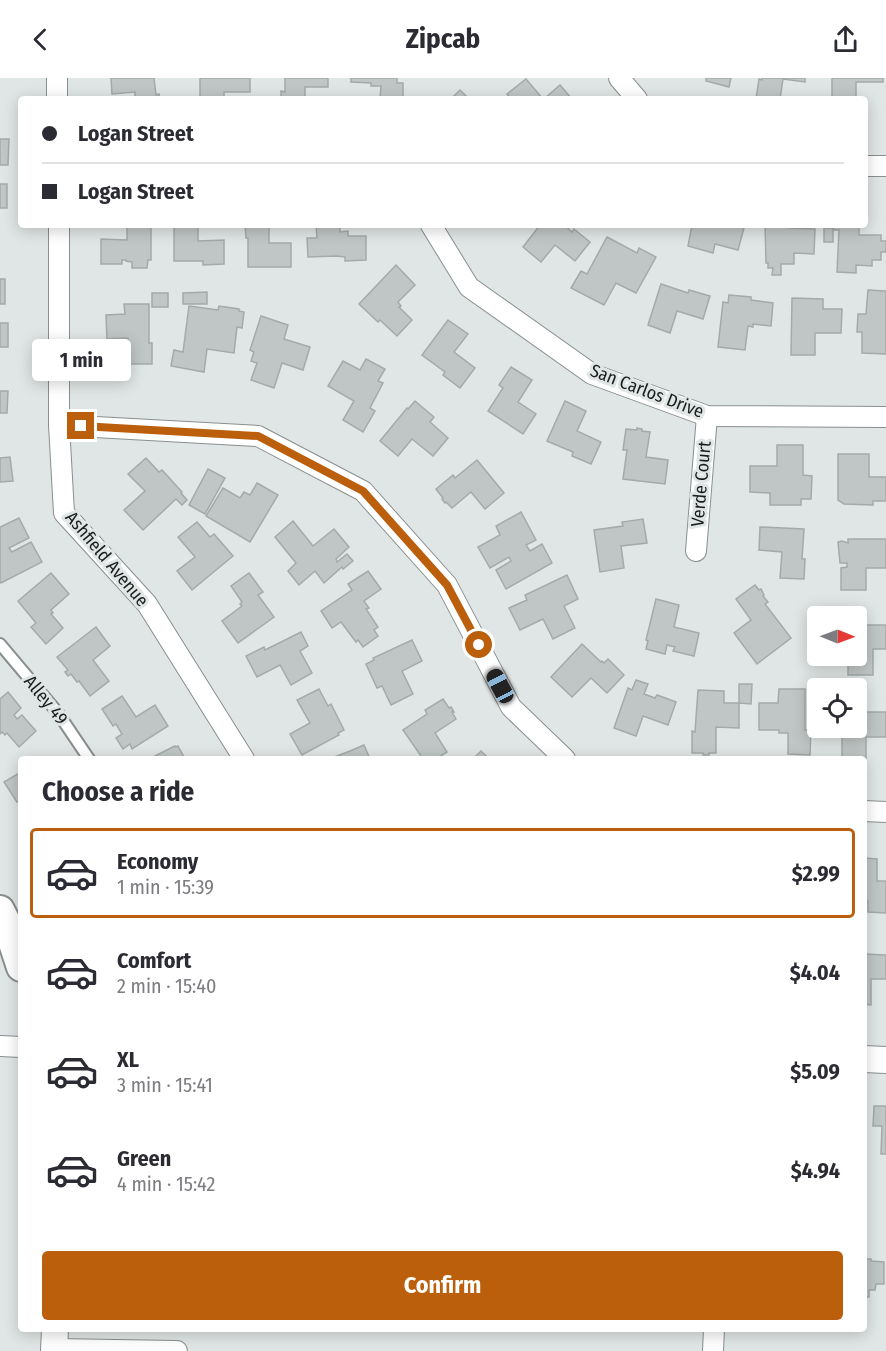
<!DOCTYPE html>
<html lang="en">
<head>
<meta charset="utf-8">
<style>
  :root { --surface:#fff; --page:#f2f2f3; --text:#2b2b33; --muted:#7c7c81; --line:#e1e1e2; --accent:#bc5f0d }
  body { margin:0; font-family:"Fira Sans Condensed",sans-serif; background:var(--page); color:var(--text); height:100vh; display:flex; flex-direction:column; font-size:22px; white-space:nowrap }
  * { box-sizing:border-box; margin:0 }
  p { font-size:20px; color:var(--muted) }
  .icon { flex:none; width:33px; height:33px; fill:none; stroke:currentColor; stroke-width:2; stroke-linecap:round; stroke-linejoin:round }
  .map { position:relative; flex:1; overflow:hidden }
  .sheet { position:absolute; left:18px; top:678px; width:849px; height:576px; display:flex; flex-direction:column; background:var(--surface); border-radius:6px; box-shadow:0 3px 15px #0003 }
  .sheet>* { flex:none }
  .top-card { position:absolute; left:18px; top:18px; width:850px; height:132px; border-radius:6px; box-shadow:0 3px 15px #0003; display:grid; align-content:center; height:132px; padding:0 24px; background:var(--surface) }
  .needle { width:39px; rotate:91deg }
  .buttons { position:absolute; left:807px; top:528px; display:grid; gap:12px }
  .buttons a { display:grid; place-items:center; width:60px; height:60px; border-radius:6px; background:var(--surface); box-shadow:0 3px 15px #0003; font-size:30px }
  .end { position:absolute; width:27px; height:27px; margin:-14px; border:8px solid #bc5f0d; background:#fff; box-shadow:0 0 0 3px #fff }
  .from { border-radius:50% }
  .bubble { position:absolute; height:42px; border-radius:6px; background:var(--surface); box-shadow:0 3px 15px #0003; font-size:20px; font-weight:700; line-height:42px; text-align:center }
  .car { position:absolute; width:18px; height:36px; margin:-18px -9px; border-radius:8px; box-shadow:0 0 4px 2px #0007; background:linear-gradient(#222 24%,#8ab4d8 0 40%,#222 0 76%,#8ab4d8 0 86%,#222 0) }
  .top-card b { display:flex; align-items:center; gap:21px; height:57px; font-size:22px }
  .top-card b+b { border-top:2px solid var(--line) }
  .top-card i { width:15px; height:15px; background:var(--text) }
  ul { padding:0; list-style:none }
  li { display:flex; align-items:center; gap:18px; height:90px; margin:0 12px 9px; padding:0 12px; border:3px solid transparent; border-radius:6px }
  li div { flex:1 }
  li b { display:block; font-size:22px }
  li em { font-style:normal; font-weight:700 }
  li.selected { border-color:var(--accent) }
  li>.icon { width:54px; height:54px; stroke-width:1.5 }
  h2 { padding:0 24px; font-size:27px; line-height:72px }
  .primary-button { display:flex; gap:12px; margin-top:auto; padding:12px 24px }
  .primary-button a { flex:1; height:69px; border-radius:6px; background:var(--accent); color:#fff; font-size:24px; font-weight:700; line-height:69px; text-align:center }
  header { display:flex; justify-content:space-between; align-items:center; height:78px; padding:0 24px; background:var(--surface); font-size:27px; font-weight:700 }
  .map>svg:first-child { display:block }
  .building { fill:#c0c6c5; stroke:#a4aaa9; stroke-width:1.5 }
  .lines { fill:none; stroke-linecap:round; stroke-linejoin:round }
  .service-casing { stroke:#898f8e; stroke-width:14 }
  .minor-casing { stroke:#898f8e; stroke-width:22 }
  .tertiary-casing { stroke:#898f8e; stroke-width:28 }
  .secondary-casing { stroke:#898f8e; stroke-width:32 }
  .service { stroke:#fff; stroke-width:10 }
  .minor { stroke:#fff; stroke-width:20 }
  .tertiary { stroke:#fff; stroke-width:26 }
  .secondary { stroke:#fff; stroke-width:28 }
  .route { stroke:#bc5f0d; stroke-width:8 }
  .labels { text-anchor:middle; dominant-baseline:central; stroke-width:6; stroke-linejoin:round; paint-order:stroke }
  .street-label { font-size:18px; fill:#1a1d1c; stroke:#e0e6e5 }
</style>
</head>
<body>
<header><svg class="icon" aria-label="back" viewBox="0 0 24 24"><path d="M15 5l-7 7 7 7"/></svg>Zipcab<svg class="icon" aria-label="share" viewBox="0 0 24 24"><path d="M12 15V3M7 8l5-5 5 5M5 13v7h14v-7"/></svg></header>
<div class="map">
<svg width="886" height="1273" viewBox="0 0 886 1273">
  <rect width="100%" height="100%" fill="#e0e6e5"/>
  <!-- building -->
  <g class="building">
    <path d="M111,0H154L156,17L159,16L160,21H135V14L112,16Z"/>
    <path d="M200,0H250V14H224V21H200Z"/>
    <path d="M285,0H328V9H305V21H281V13L285,14Z"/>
    <path d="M351,0H397V5H403V21H380L381,8H371V5L351,4Z"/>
    <path d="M706,0H731L729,9L706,3Z"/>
    <path d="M762,0H805V4L783,1L780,21H756L759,1L762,2Z"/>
    <path d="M832,0H883V4H856V21H832Z"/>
    <path d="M526,1L543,21H511L507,16Z"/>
    <path d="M560,7L572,21H544Z"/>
    <path d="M460,12L469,21H451Z"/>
    <path d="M0,61H9L8,87H0Z"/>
    <rect x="0" y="106" width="7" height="24"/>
    <path d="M127,147H151V182H148L147,190H132V184L126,183V182H122V186H101V161L127,162Z"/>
    <path d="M174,147H198V163L224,162V186L203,187V183H174Z"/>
    <path d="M245,147H269V165H291V189H248V160H246Z"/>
    <path d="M316,147H340V154L348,153V158H366V182L345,183V179L336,178L308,179L307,160H317Z"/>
    <path d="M540,147H564L572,154L574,151L590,164L575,183L555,167L541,184L523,169Z"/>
    <path d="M692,147H733L744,150L738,172L715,166L713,175L688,168Z"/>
    <path d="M765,147H789V150L815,151L814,176L794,175V186H781V197H772L773,190H768V185H766Z"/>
    <path d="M834,147H859V157H881V163H886V174H881V182H872V188L856,187V195L837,194L839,152H834Z"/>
    <rect x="824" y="150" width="9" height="14"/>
    <path d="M607,159L637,175L639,170L656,179L636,215L616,205L604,227L571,210L581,193L587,196Z"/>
    <path d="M396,187L415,207L398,224L401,228L399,229L412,242L397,258L380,242L378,244L359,226Z"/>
    <rect x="0" y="201" width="5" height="25"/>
    <path d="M661,206L688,215L689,212L710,218L703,241L677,233L670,255L648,247Z"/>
    <path d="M868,212L886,213V276L862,275V254H857L858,236H866Z"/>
    <path d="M207,214V226H183V215Z"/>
    <rect x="152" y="215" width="16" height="14"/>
    <path d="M729,217L751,219V222L773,225L771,248L753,246V249L748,248L745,272L718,269L723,224L728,225Z"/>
    <path d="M792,220L823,221V231H842L841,255H815V277H791Z"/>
    <path d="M124,226H149V265H152V286H128V260L107,261L106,237L125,236Z"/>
    <path d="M189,228L218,232L219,228L239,231V233L244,234L242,250L237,249L234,275L207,271L204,294L171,288L174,272L183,274Z"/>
    <path d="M261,238L288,247L284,261L310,269L303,292L282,285L274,310L251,302L257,285L251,283L254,274L250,272Z"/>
    <path d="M448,242L468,256L454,274L475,290L460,310L443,297L445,294L422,277Z"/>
    <rect x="0" y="245" width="8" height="24"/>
    <path d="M366,281L385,291L378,303L383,305L370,330L375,333L363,354L343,342L354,323L328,308L343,283L360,292Z"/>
    <path d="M511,289L532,302L518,324L536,336L523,356L488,333L503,310L499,307Z"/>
    <path d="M0,313H8L7,335H0Z"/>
    <path d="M415,323L434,339L430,344L448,360L433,378L412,361L398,378L380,363L407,330L408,331Z"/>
    <path d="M565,323L586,333L577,353L601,364L591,386L572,378L573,374L547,363Z"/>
    <path d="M637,350L642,351V353L650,354L646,379L668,382L665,406L623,401L627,372H623L626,351L637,352Z"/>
    <path d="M777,367H803V397L812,398L811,421H801V427H770V415L750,414V388H777Z"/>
    <path d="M838,376H869V399H886V423H873V427L844,426L838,422Z"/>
    <path d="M10,379L13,403L0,404V380Z"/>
    <path d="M146,380L159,394L162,392L182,414L181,415L187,422L182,427L176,421L143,452L124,432L145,413L128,396Z"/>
    <path d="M477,382L504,415L485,431L471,414L452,430L446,424L445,425L442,421L443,420L436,411L453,397L455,400Z"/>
    <path d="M208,391L225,400L205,436L189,427Z"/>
    <path d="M257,405L278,417L250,464L206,438L223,410L240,420L244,414L250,417Z"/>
    <path d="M521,434L536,462L526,467L530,473L542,466L552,485L506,511L496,492L511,483L509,479L490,490L478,469L500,457L496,448Z"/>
    <path d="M19,440L29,460L9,470L12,474L31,464L42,484L1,505L0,503V449Z"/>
    <path d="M643,441L647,465L621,468L624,490L600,494L594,452L623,448L622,444Z"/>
    <path d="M293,443L313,468L334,451L349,469L336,481L337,484L347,476L353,483L343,491L342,489L324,505L315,493L299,507L288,493L296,485L275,459Z"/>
    <path d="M197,444L210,459L214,456L233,478L192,512L177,493L195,479L178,459Z"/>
    <path d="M760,449L804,451L802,481H805L804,501L780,500L782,474L759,472Z"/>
    <path d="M848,461H886V490H866V512H841V490L847,489V485H840L838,464L842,463L848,465Z"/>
    <path d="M368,493L381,511L364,523L369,530L366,531L378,549L374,552L378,558L363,569L358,562L356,564L341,544L332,550L321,533L352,512L348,506Z"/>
    <path d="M51,495L69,516L51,532L53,535L51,536L63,550L46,566L31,549L36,545L18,523Z"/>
    <path d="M249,495L263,514L258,517L274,539L238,565L222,543L242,528L240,526L242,524L231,508Z"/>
    <path d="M567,497L578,521L564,528L575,550L553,561L543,541L520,552L509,530L527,522L525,517Z"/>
    <path d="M755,507L759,512L761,511L764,517L763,518L768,524L765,526L791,560L757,586L734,555L751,542L736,521Z"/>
    <path d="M656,521L679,527L674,549L699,555L694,578L673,573L675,569L667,567L665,576L646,571L648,563L646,562Z"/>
    <path d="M818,538V548H808V539L819,538Z"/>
    <path d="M856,547H886V571H873V597H848V578H856Z"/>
    <path d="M96,549L110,568L93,582L109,603L90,618L79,603L77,604L71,596L68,598L65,594L68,592L57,579Z"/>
    <path d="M301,554L308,568L300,573L312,595L291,607L280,587L257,599L246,578L264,569L265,572Z"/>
    <path d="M412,562L422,583L402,593L413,616L391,627L382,608L377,610L366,586L374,582L373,580Z"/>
    <path d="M582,566L601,584L602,583L604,585L608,581L624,597L607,615L591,600L572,619L551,599Z"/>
    <path d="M636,602L648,606L644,616L655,620L657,617L676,624L668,647L643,638L636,658L614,650L628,610L632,612Z"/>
    <path d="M739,606H752L751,626L739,625V650L716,649V675H709V677H703V675H692V653L695,654L698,612L724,613V625H739Z"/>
    <path d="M319,611L328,628L331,626L344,652L338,655L339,657L302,677L290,656L310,645L297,622Z"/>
    <path d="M779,611H805V652H811L810,677L788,676V655H779V652H759V625H778Z"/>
    <path d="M8,614L21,630L14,637L17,641L22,637L36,653L19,669L7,655L5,657L2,654L0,656V621Z"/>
    <path d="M122,618L136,639L155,627L168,648L132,671L130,666L123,671L116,660L122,656L116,646L113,648L102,631Z"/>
    <path d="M443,621L449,630L451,629L454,634H452L456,641L435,655L447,674L436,681H423L403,652L427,636L425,632Z"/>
    <path d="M856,625H866V634H886V659H866V680H842V650H856Z"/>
    <path d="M364,667L370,681H329L350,673Z"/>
    <path d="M175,668L176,669L178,668L185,681H149Z"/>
    <path d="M481,673L489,681H473Z"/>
    <path d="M21,694V722L17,724L4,704Z"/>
    <path d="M864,780L877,781V803H886V835L868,834V823H864Z"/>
    <path d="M864,876L886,877V901H871V927L864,926Z"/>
    <path d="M874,1028H886V1076H881L882,1048H873Z"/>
    <path d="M864,1181H871V1183L884,1184V1206H876L875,1212H869V1219H864Z"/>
  </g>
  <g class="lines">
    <defs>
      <path id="service" d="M0,566L58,635L89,681"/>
      <g id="minor">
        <path d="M57,0V21"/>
        <path d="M619,0L637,21"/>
        <path d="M866,88H886"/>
        <path d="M59,147V347L64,435L147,526L244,681"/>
        <path d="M431,147L469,209L592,296L707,338L886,339"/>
        <path d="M59,347L258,358L363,413L447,507L511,629L565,681"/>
        <path d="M696,473L707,338"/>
        <path d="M864,733L886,734"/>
        <path d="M0,968L21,969"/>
        <path d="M55,1271L177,1273"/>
        <path d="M713,1273L714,1251"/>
      </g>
      <g id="tertiary">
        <path d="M864,981L886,982"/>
        <path d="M54,1273L55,1251"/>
      </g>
      <path id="secondary" d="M0,832L6,844L21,889"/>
    </defs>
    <!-- service casing -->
    <use href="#service" class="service-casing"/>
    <!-- minor casing -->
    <use href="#minor" class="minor-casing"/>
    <!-- tertiary casing -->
    <use href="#tertiary" class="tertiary-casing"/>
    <!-- secondary casing -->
    <use href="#secondary" class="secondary-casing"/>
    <!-- service -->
    <use href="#service" class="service"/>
    <!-- minor -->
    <use href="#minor" class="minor"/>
    <!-- tertiary -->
    <use href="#tertiary" class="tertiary"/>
    <!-- secondary -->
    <use href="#secondary" class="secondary"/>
  </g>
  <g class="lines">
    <!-- route -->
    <path class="route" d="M81,348L258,358L363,413L447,507L479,567"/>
  </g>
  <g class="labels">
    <!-- street labels -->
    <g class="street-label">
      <text transform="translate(647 313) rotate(21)">San Carlos Drive</text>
      <text transform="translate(701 406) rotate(-85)">Verde Court</text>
      <text transform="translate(107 481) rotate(50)">Ashfield Avenue</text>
      <text transform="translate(46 622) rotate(51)">Alley 49</text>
    </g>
  </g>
</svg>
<div class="buttons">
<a><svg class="needle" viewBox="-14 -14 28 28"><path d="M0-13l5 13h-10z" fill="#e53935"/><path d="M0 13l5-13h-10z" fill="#7c7c81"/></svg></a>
<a><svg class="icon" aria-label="locate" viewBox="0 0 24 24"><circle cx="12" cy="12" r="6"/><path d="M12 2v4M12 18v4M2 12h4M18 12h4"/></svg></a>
</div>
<i class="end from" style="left:479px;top:567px"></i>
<i class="end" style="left:81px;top:348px"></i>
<div class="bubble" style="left:32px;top:261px;width:99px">1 min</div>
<i class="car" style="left:500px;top:608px;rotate:332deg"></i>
<div class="top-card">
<b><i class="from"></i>Logan Street</b>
<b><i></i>Logan Street</b>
</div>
<section class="sheet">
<h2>Choose a ride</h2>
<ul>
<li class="selected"><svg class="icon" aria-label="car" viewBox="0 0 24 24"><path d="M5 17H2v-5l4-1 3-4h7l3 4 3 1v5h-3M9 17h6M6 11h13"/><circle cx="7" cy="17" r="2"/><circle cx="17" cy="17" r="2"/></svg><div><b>Economy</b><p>1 min · 15:39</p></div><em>$2.99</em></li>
<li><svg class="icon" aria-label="car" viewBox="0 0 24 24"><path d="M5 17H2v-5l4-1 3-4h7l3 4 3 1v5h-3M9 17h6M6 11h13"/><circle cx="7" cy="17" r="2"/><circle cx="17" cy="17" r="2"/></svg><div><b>Comfort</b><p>2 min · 15:40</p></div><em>$4.04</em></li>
<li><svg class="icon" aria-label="car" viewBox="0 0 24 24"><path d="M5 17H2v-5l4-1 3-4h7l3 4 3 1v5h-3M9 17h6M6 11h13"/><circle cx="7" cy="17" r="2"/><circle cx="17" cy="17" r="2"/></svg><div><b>XL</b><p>3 min · 15:41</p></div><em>$5.09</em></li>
<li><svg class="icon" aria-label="car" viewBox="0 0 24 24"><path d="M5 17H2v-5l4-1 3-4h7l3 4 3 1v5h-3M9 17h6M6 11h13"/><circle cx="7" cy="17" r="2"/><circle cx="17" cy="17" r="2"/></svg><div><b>Green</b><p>4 min · 15:42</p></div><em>$4.94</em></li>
</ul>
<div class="primary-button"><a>Confirm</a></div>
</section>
</div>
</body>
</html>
